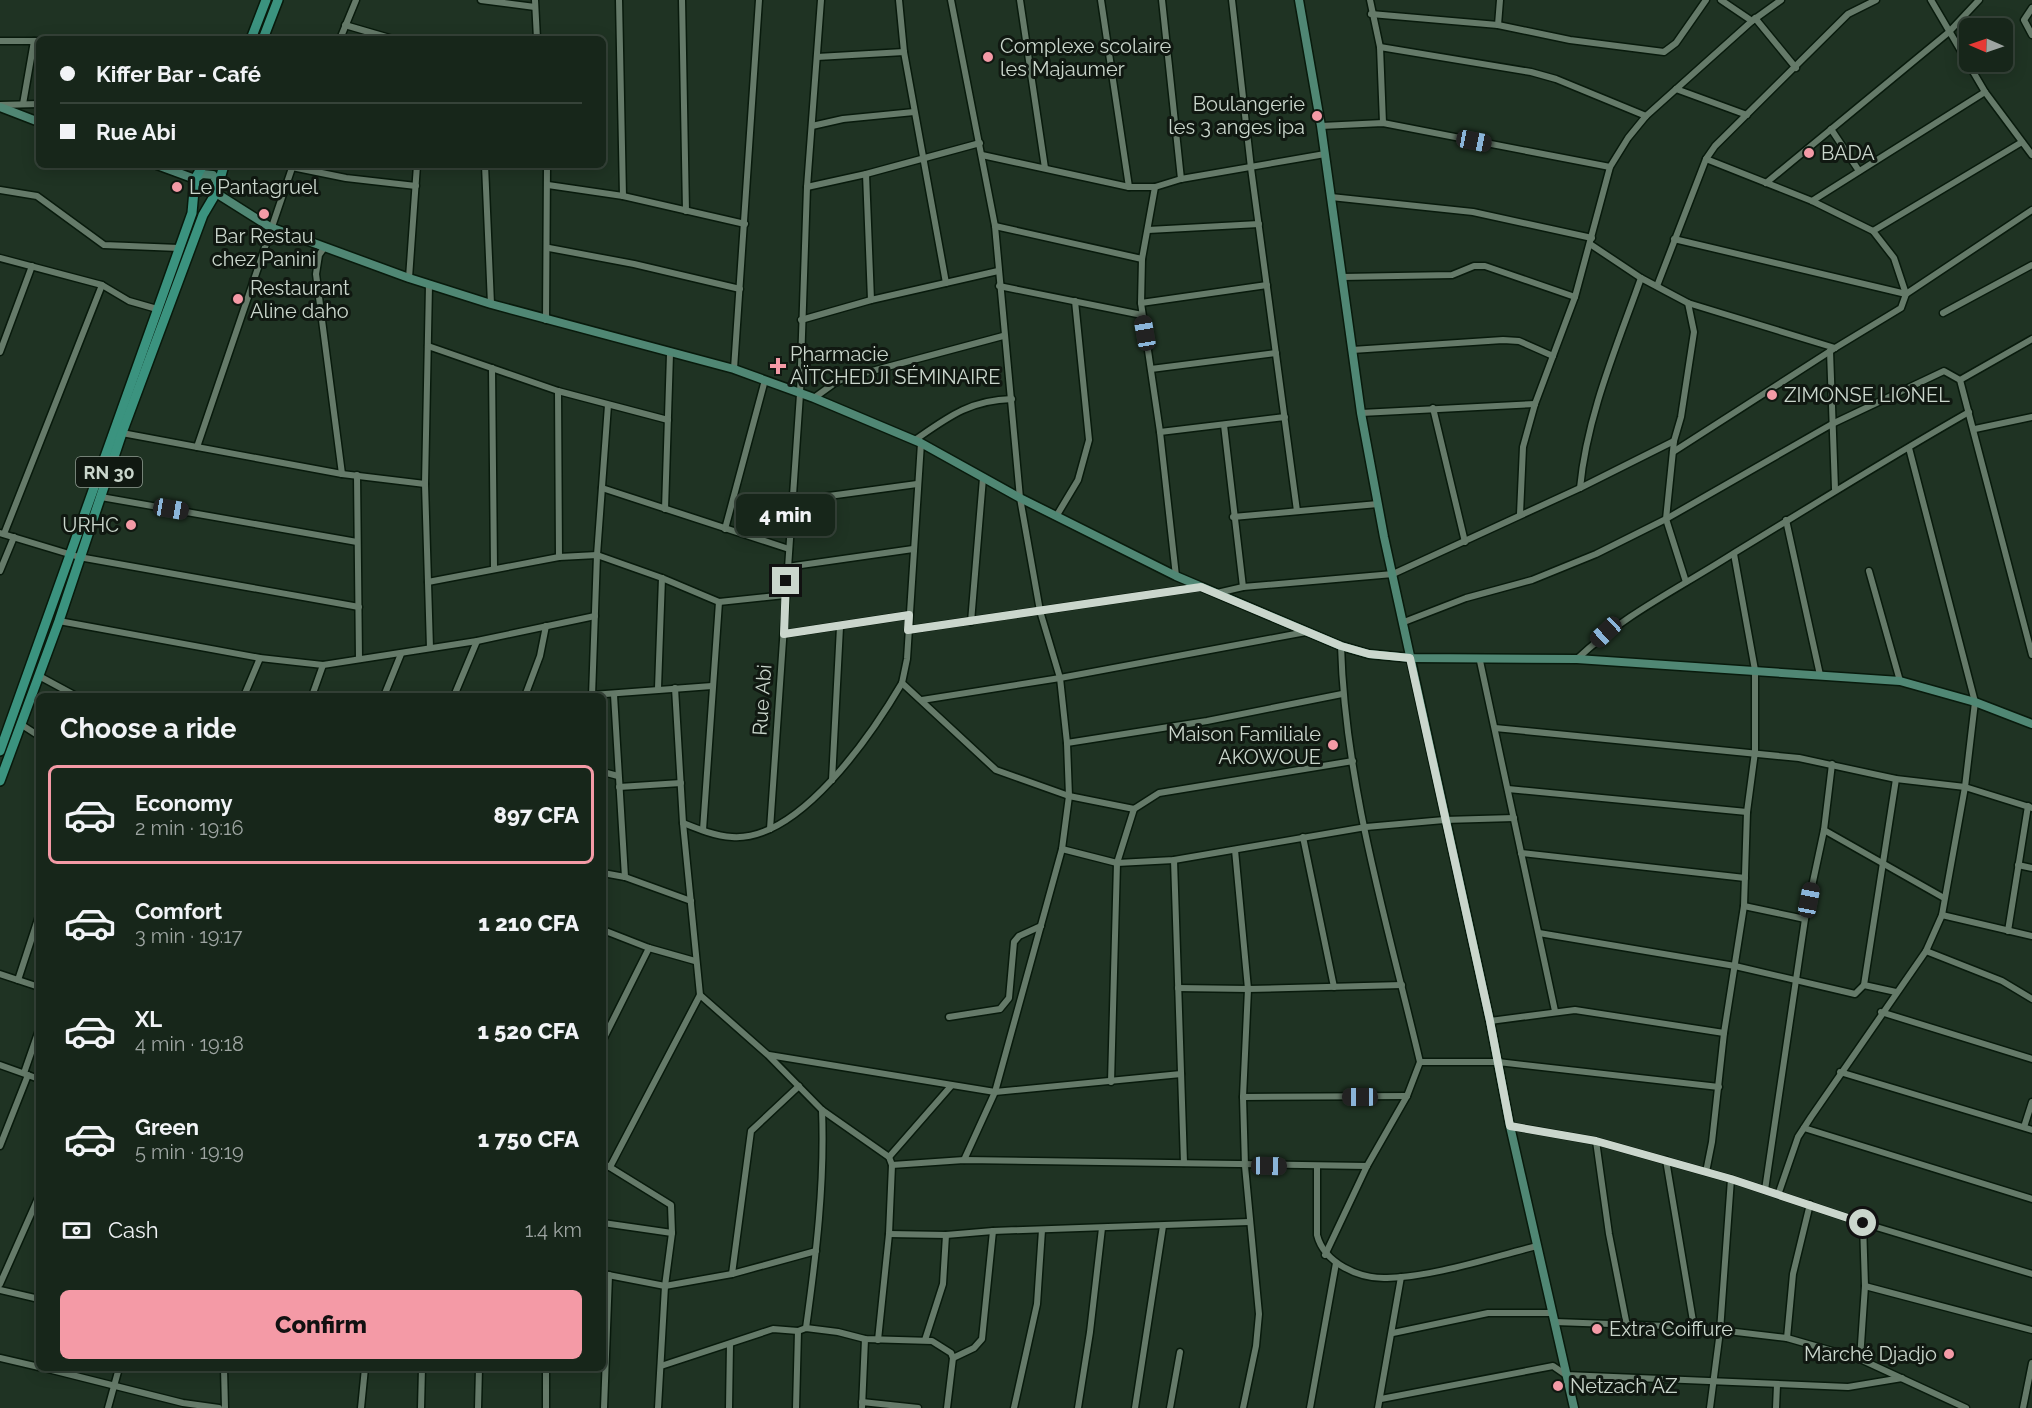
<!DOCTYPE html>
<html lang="en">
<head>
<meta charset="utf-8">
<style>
  :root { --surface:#17261a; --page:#202e23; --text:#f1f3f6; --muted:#9ea5a2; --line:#364339; --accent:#f49aa6 }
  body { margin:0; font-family:Raleway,sans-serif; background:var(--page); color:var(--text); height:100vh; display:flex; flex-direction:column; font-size:22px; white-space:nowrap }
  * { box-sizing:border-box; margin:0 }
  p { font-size:20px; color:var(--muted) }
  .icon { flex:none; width:33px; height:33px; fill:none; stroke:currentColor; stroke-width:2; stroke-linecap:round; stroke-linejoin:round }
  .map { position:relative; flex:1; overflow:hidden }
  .side { position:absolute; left:36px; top:693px; width:570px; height:678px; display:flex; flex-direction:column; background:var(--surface); border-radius:9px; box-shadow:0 3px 15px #0003,0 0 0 2px var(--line) }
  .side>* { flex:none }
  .guide { position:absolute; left:36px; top:36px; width:570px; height:132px; border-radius:9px; box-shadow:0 3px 15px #0003,0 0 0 2px var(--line); display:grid; align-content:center; height:132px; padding:0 24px; background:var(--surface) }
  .needle { width:39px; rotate:272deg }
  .controls { position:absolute; left:1959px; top:18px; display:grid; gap:12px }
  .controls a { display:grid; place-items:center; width:54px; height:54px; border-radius:9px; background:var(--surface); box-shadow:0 3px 15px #0003,0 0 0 2px var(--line); font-size:30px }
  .end { position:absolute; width:27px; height:27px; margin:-14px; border:8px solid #cad6cc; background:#111; box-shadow:0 0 0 3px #111 }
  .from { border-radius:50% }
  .bubble { position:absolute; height:42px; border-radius:9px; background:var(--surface); box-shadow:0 3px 15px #0003,0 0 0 2px var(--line); font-size:20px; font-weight:800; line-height:42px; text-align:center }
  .car { position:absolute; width:18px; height:36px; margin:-18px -9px; border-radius:8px; box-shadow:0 0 4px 2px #0007; background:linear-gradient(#222 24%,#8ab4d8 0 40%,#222 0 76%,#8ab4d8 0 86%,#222 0) }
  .guide b { display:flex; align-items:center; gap:21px; height:57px; font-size:22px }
  .guide b+b { border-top:2px solid var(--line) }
  .guide i { width:15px; height:15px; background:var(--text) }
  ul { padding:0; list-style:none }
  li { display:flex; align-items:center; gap:18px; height:99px; margin:0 12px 9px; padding:0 12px; border:3px solid transparent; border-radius:9px }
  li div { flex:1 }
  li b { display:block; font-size:22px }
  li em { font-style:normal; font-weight:800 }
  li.current { border-color:var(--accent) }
  li>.icon { width:54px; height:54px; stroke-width:1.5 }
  h2 { padding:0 24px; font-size:27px; line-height:72px }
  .pay { display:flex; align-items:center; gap:15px; height:66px; padding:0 24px; font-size:22px }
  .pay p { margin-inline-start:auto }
  .button { display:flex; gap:12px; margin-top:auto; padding:12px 24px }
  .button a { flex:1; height:69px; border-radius:9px; background:var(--accent); color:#111; font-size:24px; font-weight:800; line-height:69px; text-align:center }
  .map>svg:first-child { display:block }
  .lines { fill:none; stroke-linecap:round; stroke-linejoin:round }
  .street-casing { stroke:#081a0c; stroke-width:9 }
  .secondary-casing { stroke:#081a0c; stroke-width:11 }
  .primary-casing { stroke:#081a0c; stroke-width:12 }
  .street { stroke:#657a69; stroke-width:6 }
  .secondary { stroke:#508774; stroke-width:8 }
  .primary { stroke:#3b937f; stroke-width:9 }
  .route { stroke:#cad6cc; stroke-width:8 }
  .poi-dot { fill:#f49aa6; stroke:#101811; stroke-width:2 }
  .labels { text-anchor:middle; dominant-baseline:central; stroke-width:6; stroke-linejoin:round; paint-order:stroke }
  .shield { fill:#101811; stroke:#929d94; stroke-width:1.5 }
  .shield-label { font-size:18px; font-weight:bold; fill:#cad6cc }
  .poi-label { font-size:20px; fill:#cad6cc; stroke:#101811; text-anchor:start }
  .street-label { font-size:20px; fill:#cad6cc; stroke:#101811 }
</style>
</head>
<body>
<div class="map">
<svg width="2032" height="1408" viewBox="0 0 2032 1408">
  <rect width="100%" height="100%" fill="#1f3323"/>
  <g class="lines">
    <defs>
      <g id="street">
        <path d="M481,0L535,7"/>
        <path d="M535,0L537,39"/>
        <path d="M619,0L623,196"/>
        <path d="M682,0L686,211"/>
        <path d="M899,0L904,52L946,283"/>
        <path d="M951,0L995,226L1020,498L1040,611L1060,678L1067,743L1069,796L1062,849L995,1092L964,1160"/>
        <path d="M1020,0L1045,168"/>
        <path d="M1101,0L1129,187"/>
        <path d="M1162,0L1181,179"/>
        <path d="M1232,0L1251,168L1297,511"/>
        <path d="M1370,0L1380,47L1383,123"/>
        <path d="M1721,0L1752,21"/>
        <path d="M1931,0L1985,92L2032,155"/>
        <path d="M2032,8L2024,20L2032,35"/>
        <path d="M1371,14L1498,25L1570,40L1664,52L1676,43L1706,0"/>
        <path d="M1755,18L1796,68"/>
        <path d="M345,25L393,39"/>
        <path d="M1498,25L1500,0"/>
        <path d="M340,39L356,0"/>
        <path d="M0,41H39"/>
        <path d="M1380,47L1531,72L1556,79L1646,116"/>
        <path d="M817,57L904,52"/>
        <path d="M1676,89L1747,115"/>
        <path d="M23,104L34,41"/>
        <path d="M0,105L39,104"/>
        <path d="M812,126L843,119L914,112"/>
        <path d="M1321,126L1383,123L1610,167"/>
        <path d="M1831,129L1859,171"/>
        <path d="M982,155L1129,187H1155L1181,179L1325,154"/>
        <path d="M1706,159L1812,201L1873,231L1894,258L1906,294"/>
        <path d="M485,165L491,304"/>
        <path d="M292,167L346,178L416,186"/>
        <path d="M866,174L871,300"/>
        <path d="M1766,183L1949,32L1979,0"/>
        <path d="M548,185L623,196L745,224"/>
        <path d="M807,187L866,174L980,143"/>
        <path d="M1155,187L1142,259L1141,303L1160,432L1176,576"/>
        <path d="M0,190L37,196L104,245L179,248"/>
        <path d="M1331,197L1473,212L1592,238"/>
        <path d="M1812,201L1985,92"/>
        <path d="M995,226L1142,259"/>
        <path d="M1148,230L1259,224"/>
        <path d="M1873,231L2022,142"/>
        <path d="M1674,239L1906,294"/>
        <path d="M1590,244L1641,278L1688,303L1835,348"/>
        <path d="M324,248L319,255L316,274L342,474"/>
        <path d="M549,248L634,264L740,289"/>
        <path d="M0,258L102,285L129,301L157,309"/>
        <path d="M1342,277L1452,275L1474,266H1485L1575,297"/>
        <path d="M409,278L417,165"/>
        <path d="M429,285L425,484L430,648"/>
        <path d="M999,286L1142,315"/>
        <path d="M1657,286L1706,159L1715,146L1848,14L1876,0"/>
        <path d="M1141,303L1267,285"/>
        <path d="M1943,313L2032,265"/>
        <path d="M546,320L547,165"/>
        <path d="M801,320L871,300L998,271"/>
        <path d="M428,346L558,391L668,420"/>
        <path d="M1352,350L1503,340L1519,341L1553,356"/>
        <path d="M1830,351L1835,489"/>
        <path d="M0,352L32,266"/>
        <path d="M492,368L494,568"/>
        <path d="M734,369L759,0"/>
        <path d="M1151,369L1276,353"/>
        <path d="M1960,380L2032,339"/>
        <path d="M558,391L559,557"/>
        <path d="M814,398L836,382L846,378L1003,336"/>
        <path d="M1433,408L1465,542"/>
        <path d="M1361,413L1535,404"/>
        <path d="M1224,425L1243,587"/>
        <path d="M1975,429L2032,417"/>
        <path d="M1160,432L1285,417"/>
        <path d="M122,433L342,474L425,484"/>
        <path d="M915,440C948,417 970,400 1012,399"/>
        <path d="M921,443L907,659L902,683L996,770L1069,796L1134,809L1159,793L1353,761"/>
        <path d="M197,447L293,165"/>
        <path d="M1673,452L1835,348L1901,308L1906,294L2032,210"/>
        <path d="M357,475L359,659"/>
        <path d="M602,488L789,549"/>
        <path d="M1580,488C1587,415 1617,346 1641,278"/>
        <path d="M101,497L357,542"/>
        <path d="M792,501L917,484"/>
        <path d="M665,509L670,354"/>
        <path d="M1520,514L1523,447L1535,404L1575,297L1610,167L1628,138L1646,116L1752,21L1781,0"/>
        <path d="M1057,515L1078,480L1089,440L1075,301"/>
        <path d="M1233,517L1378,504"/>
        <path d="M1786,520L1820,675"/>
        <path d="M725,529L765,380"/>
        <path d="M0,533L79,557L359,607"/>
        <path d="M4,534L102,285"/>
        <path d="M787,567L913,549"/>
        <path d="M0,571L14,537"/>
        <path d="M1869,571L1900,681"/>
        <path d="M428,582L559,557L597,555L662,578L719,602L785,595"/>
        <path d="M1686,582L1666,519L1674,441L1681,417L1694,332L1688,303"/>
        <path d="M1217,593L1243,587L1393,574L1580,488L1674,441"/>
        <path d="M59,621L260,658L323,665L477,641L595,616"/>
        <path d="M971,622L983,478"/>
        <path d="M1404,622L1466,598L1532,580L1596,554L1666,519L1832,424L1944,371L1960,380L2032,655"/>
        <path d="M908,630L1200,587"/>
        <path d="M784,634L909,615"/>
        <path d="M1577,659C1625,614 1676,590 1731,555C1810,507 1888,458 1969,412"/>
        <path d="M1480,661L1555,1011"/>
        <path d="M39,676L76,696"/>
        <path d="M658,688L662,578"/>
        <path d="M592,695L712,686"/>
        <path d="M614,695L625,877"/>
        <path d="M244,696L260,658"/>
        <path d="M312,696L323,665"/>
        <path d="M384,696L401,654"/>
        <path d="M454,696L477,641"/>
        <path d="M525,696L540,656L546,626"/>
        <path d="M592,696L597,555L608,405"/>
        <path d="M922,700L1060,678L1306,632"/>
        <path d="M22,725L39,736"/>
        <path d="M1495,728L1799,758L1896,779L1965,787L2032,808"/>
        <path d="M1067,743L1207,721L1342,694"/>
        <path d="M603,772L618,776"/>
        <path d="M832,780L840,627"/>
        <path d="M619,787L681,783"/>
        <path d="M1508,789L1747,812"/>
        <path d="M683,823C698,829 715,836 732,837C799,842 872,734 902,683"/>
        <path d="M39,829V828"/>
        <path d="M770,829L800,394L807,187L821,0"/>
        <path d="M703,830L719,602"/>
        <path d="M1824,830L1944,898"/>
        <path d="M1303,837L1334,987"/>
        <path d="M1062,849L1117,863L1174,860L1366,827L1444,820L1514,818"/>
        <path d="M1235,850L1248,989L1243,1097L1245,1166L1259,1314L1256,1346L1243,1408"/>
        <path d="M1521,853L1745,878"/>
        <path d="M1174,860L1184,1163"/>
        <path d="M2018,865L2032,868"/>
        <path d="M603,873L625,877L691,901"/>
        <path d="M1744,906L1805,919"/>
        <path d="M1942,915L2032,936"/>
        <path d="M603,930L649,948L695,961"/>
        <path d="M2008,931L2028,806"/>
        <path d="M1539,933L1735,966L1855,994L1864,985"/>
        <path d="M1926,951L2002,981L2032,999"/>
        <path d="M0,974L39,987"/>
        <path d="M18,980L39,916"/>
        <path d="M1178,988L1248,989L1402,985"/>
        <path d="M1896,992L1864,985L1896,779"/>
        <path d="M700,995L768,1055L822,1110L889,1157L892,1165L889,1234L878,1340"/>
        <path d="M1881,1012L2032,1059"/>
        <path d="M949,1017L1000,1009L1009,998L1014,942L1019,936L1041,926"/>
        <path d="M1490,1021L1575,1010L1724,1033"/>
        <path d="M603,1040L649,948"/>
        <path d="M769,1055L995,1092L1181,1074"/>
        <path d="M1420,1062H1498L1719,1087"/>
        <path d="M0,1065L39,1079"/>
        <path d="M1840,1072L2032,1130"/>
        <path d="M24,1073L39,1030"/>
        <path d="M1111,1082L1117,863L1134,809"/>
        <path d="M1243,1097L1407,1096"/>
        <path d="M1510,1126L1596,1141L1731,1179L1863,1223L1865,1286L1860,1359"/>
        <path d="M2024,1127L2032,1102"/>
        <path d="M1804,1128L2032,1199"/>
        <path d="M1596,1141L1609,1234L1627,1326"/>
        <path d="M0,1146L28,1075"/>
        <path d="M889,1157L951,1086"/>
        <path d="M1666,1160L1694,1327"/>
        <path d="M603,1163L671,1205L672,1233L665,1286L658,1408"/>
        <path d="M892,1165L964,1160L1367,1166"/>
        <path d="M610,1167L700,995L683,823L675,688"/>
        <path d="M1317,1167V1235C1324,1263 1359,1279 1387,1278C1433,1277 1492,1257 1537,1246"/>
        <path d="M1706,1172L1712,1142L1724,1033L1744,906L1747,812L1755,752V670L1734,554"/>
        <path d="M1765,1190L1805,919L1824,830L1832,764"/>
        <path d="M1778,1195L1798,1137L1811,1117L1926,951L1942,915L1965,787L1975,702L1909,448"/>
        <path d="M603,1223L672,1233"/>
        <path d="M1863,1223L2032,1274"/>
        <path d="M889,1234L946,1235L993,1231L1249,1222"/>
        <path d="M1325,1255L1367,1166L1407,1096L1420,1062C1388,926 1345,786 1341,646"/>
        <path d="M603,1274L665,1286L732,1274L816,1251"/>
        <path d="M732,1274L751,1131L799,1086"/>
        <path d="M0,1284L39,1196"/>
        <path d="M1865,1286L2032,1330"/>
        <path d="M0,1290L39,1299"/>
        <path d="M1555,1322L1694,1327L1787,1338L1860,1359L1966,1408"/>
        <path d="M806,1328C816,1256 825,1183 822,1110"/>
        <path d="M1393,1333L1488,1313H1552"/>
        <path d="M1787,1338L1793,1274L1810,1204"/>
        <path d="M925,1340L943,1284L946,1235"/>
        <path d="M0,1358L39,1367"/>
        <path d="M953,1358L974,1348L982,1339L993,1231"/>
        <path d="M661,1366L773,1329L798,1331L806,1328L838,1332L865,1339L932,1341L951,1353L953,1358L947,1408"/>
        <path d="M44,1368L183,1403L219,1408"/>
        <path d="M224,1368L225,1408"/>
        <path d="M1381,1399L1553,1366L1566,1375L1848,1387L1902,1378"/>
        <path d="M862,1402L918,1408"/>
        <path d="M108,1408L119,1368"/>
        <path d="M361,1408L365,1368"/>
        <path d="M421,1408L422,1368"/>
        <path d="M478,1408L479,1368"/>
        <path d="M546,1408V1368"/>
        <path d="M604,1408L609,1275"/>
        <path d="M729,1408L730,1344"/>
        <path d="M796,1408L798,1331"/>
        <path d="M862,1408L865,1339"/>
        <path d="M1014,1408L1037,1304L1042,1230"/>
        <path d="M1078,1408L1090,1332L1102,1228"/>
        <path d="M1135,1408L1163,1226"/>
        <path d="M1170,1408L1180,1352"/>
        <path d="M1310,1408L1336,1263"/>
        <path d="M1378,1408L1401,1277"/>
        <path d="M1710,1408L1720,1331L1731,1179"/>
        <path d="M1776,1408L1777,1385"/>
        <path d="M2023,1408L2032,1363"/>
      </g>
      <g id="secondary">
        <path d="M1299,0L1321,126L1361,413L1384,537L1490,1021L1510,1126L1574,1408"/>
        <path d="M0,107L39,122"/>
        <path d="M157,165L195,179L202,174L213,175L217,182L216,193L270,227L409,278L491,304L734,369L814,398L921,443L1020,498L1176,576L1341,646L1369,654L1411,658L1577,659L1900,681L1975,702L2032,724"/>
      </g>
      <g id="primary">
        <path d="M251,39L266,0"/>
        <path d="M263,39L278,0"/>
        <path d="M0,751L192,213L195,179L203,165"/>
        <path d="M0,781L59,621L122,433L203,215L216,193L224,165"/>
      </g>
    </defs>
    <!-- street casing -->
    <use href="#street" class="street-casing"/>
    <!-- secondary casing -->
    <use href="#secondary" class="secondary-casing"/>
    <!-- primary casing -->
    <use href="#primary" class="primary-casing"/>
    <!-- street -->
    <use href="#street" class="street"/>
    <!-- secondary -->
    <use href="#secondary" class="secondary"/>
    <!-- primary -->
    <use href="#primary" class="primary"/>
  </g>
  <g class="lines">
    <!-- route -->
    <path class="route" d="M786,581L784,634L909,615L908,630L1201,587L1341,646L1369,654L1410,658L1490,1021L1510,1126L1596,1141L1731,1179L1863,1223"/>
  </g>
  <!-- markers -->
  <g class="poi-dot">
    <circle cx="988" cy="57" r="6"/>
    <circle cx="1317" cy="116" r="6"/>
    <circle cx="1809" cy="153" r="6"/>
    <circle cx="177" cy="187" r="6"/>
    <circle cx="264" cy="214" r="6"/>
    <circle cx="238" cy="299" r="6"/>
    <path d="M775 357h6v6h6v6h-6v6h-6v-6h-6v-6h6z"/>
    <circle cx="1772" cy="395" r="6"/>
    <circle cx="131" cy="525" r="6"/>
    <circle cx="1333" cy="745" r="6"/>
    <circle cx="1597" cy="1329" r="6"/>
    <circle cx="1949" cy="1354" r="6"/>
    <circle cx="1558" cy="1386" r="6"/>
  </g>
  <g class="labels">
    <!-- shield labels -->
    <rect class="shield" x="76" y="457" width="66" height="30" rx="4.5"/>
    <g class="shield-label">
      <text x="109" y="472">RN 30</text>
    </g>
    <!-- poi labels -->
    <g class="poi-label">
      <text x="1000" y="46">Complexe scolaire<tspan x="1000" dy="23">les Majaumer</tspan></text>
      <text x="1305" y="104" text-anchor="end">Boulangerie<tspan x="1305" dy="23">les 3 anges ipa</tspan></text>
      <text x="1821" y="153">BADA</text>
      <text x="189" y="187">Le Pantagruel</text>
      <text x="264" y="236" text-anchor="middle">Bar Restau<tspan x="264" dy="23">chez Panini</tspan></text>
      <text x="250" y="288">Restaurant<tspan x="250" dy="23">Aline daho</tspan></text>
      <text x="790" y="354">Pharmacie<tspan x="790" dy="23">AÏTCHEDJI SÉMINAIRE</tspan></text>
      <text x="1784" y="395">ZIMONSE LIONEL</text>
      <text x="119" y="525" text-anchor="end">URHC</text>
      <text x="1321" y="734" text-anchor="end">Maison Familiale<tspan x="1321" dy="23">AKOWOUE</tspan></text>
      <text x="1609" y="1329">Extra Coiffure</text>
      <text x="1937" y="1354" text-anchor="end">Marché Djadjo</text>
      <text x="1570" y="1386">Netzach AZ</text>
    </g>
    <!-- street labels -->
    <g class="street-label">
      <text transform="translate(762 700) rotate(-86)">Rue Abi</text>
    </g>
  </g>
</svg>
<div class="controls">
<a><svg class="needle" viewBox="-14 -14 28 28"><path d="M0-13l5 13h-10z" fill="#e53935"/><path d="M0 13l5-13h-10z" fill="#9ea5a2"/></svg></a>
</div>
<i class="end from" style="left:1863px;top:1223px"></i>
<i class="end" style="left:786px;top:581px"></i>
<div class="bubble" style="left:736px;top:494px;width:99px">4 min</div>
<i class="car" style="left:1474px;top:141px;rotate:101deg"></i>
<i class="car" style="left:1145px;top:333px;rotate:350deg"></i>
<i class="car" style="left:171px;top:509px;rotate:100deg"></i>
<i class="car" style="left:1606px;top:632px;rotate:227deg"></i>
<i class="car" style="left:1809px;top:900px;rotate:11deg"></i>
<i class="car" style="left:1360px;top:1097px;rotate:270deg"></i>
<i class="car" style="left:1269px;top:1166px;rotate:91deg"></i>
<div class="guide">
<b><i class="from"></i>Kiffer Bar - Café</b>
<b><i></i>Rue Abi</b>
</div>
<section class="side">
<h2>Choose a ride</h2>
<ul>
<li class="current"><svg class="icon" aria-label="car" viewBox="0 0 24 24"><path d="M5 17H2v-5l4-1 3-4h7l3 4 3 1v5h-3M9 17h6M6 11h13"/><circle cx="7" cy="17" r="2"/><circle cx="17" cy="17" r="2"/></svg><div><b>Economy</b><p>2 min · 19:16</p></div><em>897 CFA</em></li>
<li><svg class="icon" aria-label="car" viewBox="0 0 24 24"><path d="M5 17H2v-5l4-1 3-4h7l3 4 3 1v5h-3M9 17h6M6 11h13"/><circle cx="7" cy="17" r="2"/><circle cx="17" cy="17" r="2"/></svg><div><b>Comfort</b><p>3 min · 19:17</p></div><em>1 210 CFA</em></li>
<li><svg class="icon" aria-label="car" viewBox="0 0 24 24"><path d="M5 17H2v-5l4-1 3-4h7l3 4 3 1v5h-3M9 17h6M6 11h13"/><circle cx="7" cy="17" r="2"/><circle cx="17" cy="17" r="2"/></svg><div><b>XL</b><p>4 min · 19:18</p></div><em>1 520 CFA</em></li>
<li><svg class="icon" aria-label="car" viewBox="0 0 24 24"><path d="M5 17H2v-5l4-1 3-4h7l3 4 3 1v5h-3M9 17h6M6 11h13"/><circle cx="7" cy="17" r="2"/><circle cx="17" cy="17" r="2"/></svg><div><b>Green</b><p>5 min · 19:19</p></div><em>1 750 CFA</em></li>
</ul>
<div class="pay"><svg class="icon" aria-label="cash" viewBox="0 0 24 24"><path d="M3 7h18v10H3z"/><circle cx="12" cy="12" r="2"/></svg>Cash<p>1.4 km</p></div>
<div class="button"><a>Confirm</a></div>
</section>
</div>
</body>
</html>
